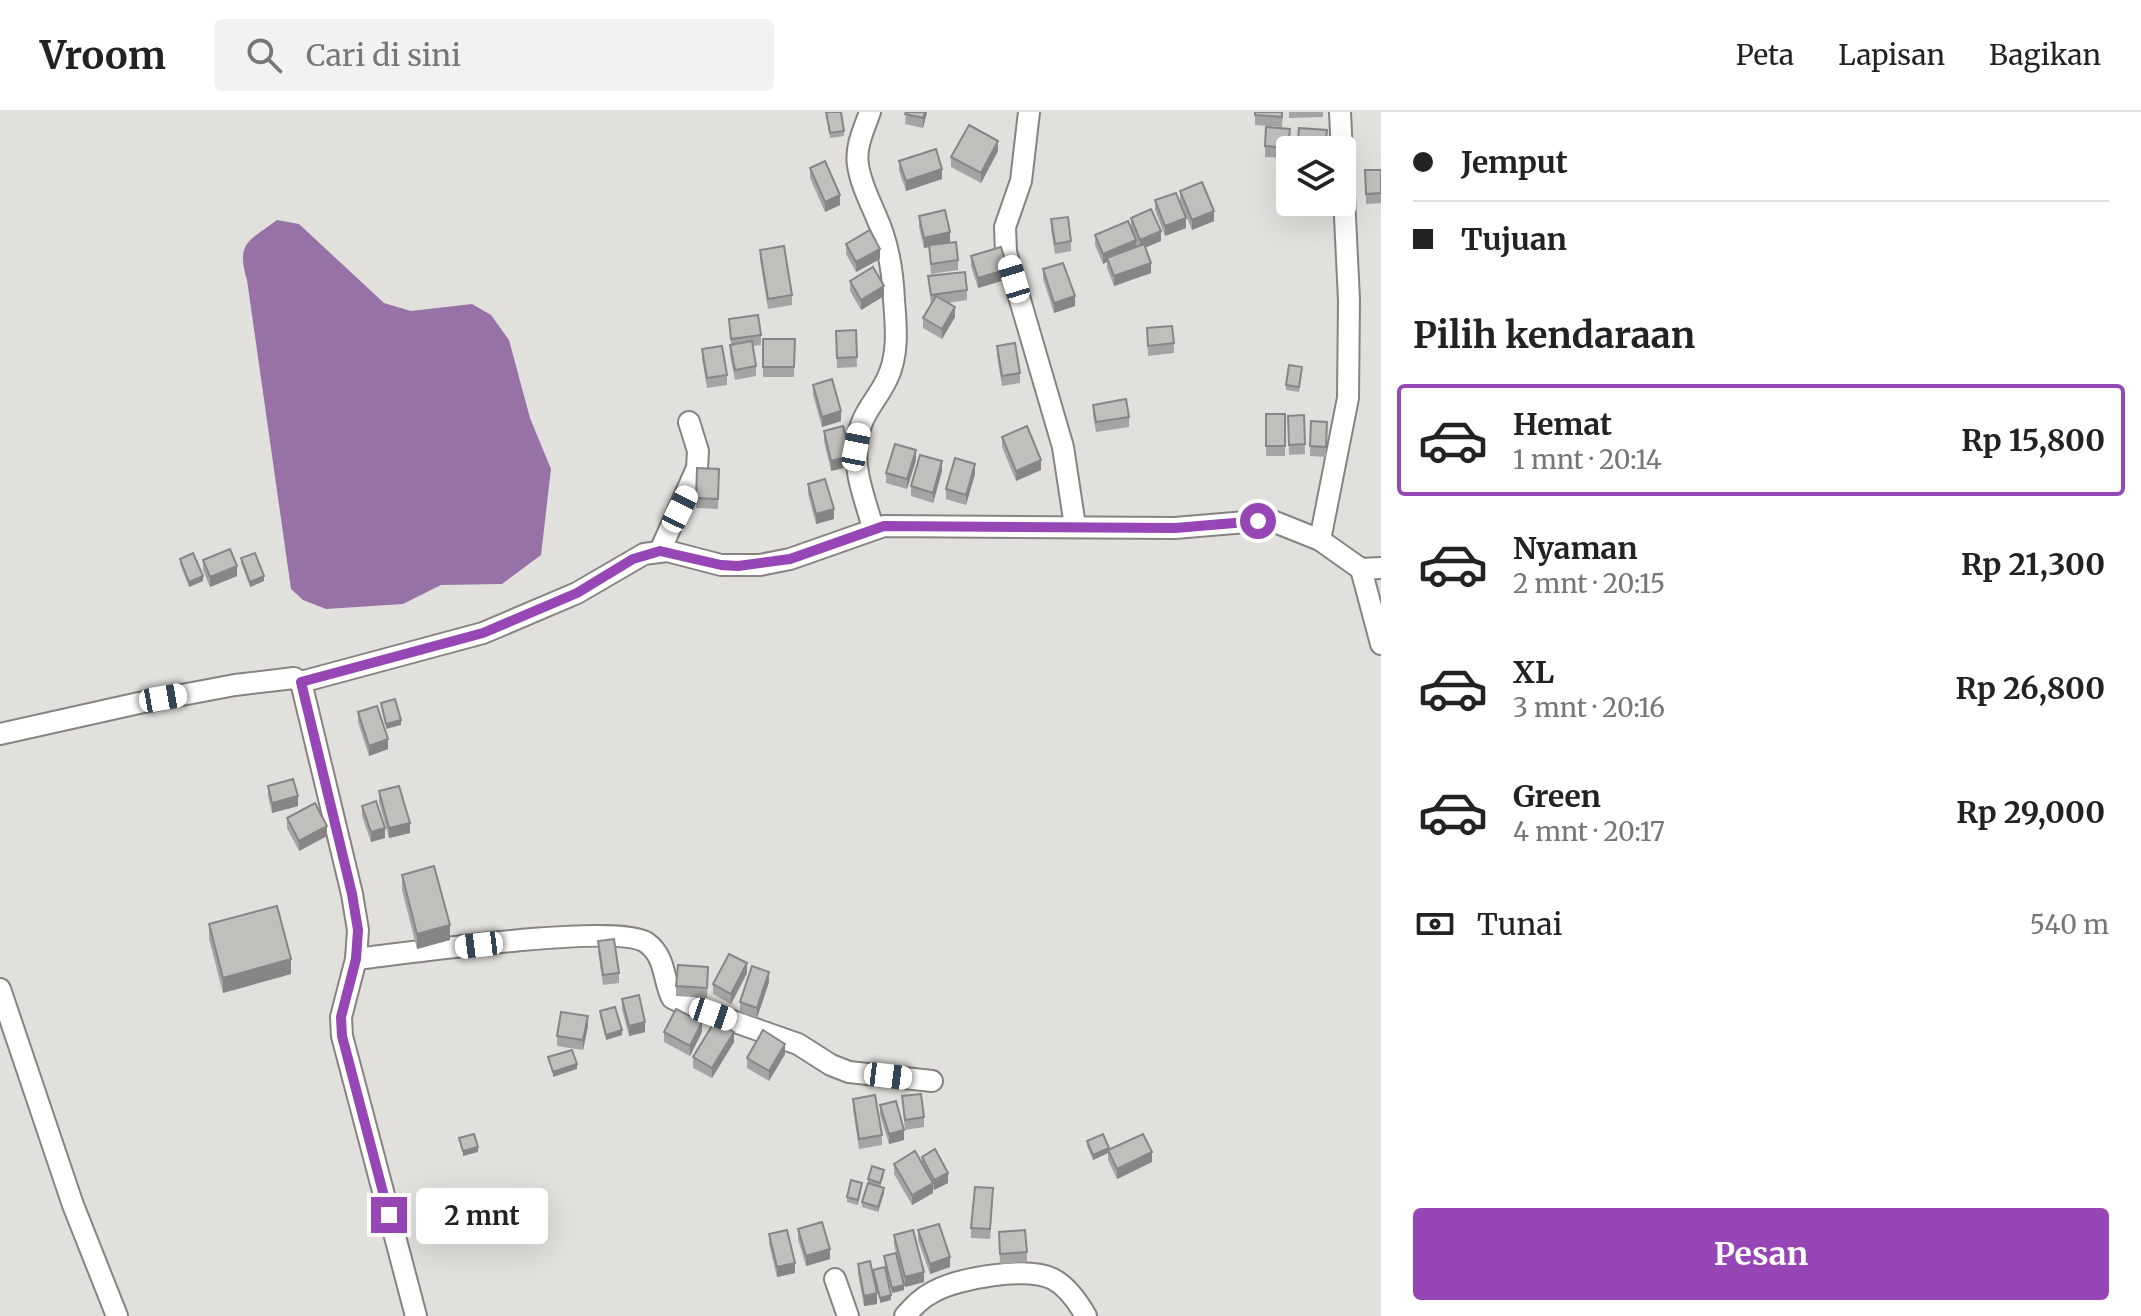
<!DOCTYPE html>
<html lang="id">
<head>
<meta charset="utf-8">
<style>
  :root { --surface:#fff; --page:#f2f2f2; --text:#222; --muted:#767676; --line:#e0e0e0; --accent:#9746b6 }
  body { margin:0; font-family:Merriweather,serif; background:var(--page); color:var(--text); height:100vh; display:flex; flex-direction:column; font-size:30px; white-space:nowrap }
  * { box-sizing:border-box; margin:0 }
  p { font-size:26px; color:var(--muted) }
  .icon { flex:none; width:44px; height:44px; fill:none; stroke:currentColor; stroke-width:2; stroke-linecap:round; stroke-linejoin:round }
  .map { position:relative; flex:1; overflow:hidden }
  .sheet { display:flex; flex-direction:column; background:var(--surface); width:760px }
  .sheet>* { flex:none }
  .guide { display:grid; align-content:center; height:176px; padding:0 32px; background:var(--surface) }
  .tools { position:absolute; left:1276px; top:24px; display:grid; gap:16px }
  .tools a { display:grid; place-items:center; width:80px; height:80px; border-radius:8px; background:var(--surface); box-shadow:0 8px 32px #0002; font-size:40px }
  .end { position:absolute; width:36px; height:36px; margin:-18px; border:10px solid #9746b6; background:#fff; box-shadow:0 0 0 4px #fff }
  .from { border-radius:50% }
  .bubble { position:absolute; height:56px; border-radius:8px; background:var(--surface); box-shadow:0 8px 32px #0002; font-size:26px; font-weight:700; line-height:56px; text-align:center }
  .car { position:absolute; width:24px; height:48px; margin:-24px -12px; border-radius:10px; box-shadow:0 0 6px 2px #0007; background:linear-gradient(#fff 24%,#345 0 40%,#fff 0 76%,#345 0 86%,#fff 0) }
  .guide b { display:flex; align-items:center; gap:28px; height:76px; font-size:30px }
  .guide b+b { border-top:2px solid var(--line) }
  .guide i { width:20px; height:20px; background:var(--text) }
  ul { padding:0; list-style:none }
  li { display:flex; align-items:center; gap:24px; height:112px; margin:0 16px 12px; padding:0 16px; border:4px solid transparent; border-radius:8px }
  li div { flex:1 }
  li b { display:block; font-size:30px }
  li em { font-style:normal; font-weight:700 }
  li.selected { border-color:var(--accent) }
  li>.icon { width:72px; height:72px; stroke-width:1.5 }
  h2 { padding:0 32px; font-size:36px; line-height:96px }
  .pay { display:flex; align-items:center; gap:20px; height:88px; padding:0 32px; font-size:30px }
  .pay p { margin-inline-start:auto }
  .primary-button { display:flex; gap:16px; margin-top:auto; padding:16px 32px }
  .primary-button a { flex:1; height:92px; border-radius:8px; background:var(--accent); color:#fff; font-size:32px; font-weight:700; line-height:92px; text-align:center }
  header { display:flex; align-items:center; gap:48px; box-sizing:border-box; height:112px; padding:0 40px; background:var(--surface); border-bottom:2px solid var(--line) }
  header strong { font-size:38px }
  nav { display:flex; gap:44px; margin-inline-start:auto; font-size:28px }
  .search { width:560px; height:72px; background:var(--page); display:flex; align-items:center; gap:20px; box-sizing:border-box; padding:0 28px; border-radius:8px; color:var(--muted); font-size:30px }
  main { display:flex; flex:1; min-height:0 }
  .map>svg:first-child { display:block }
  .water { fill:#9772a7 }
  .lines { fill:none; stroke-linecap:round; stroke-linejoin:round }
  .minor-casing { stroke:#868380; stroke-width:24 }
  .minor { stroke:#fff; stroke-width:20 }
  .wall { fill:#a6a4a2 }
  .shaded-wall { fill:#878684 }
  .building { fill:#c1bfbc; stroke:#878684; stroke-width:2 }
  .route { stroke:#9746b6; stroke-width:10 }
</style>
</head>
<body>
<header>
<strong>Vroom</strong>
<div class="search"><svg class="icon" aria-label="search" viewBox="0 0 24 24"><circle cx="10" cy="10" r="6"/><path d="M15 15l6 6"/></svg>Cari di sini</div>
<nav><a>Peta</a><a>Lapisan</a><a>Bagikan</a></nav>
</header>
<main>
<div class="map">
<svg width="1381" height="1204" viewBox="0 0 1381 1204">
  <rect width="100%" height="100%" fill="#e2e0dc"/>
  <!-- water -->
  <path class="water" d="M277,108L299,112L384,191L411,199L472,192L491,203L509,228L530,306L551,357L541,443L502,472L441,473L403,492L326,497L303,488L291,477L247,168C236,130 248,130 277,108Z"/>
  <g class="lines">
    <defs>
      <g id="minor">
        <path d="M870,0C864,17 855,35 858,53C861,76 876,100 883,122C890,143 893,166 894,188C896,214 899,243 887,267C875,292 860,301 857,332C853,359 866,390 873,416"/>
        <path d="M1029,0L1021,69L1005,115L1006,140L1063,335L1075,414"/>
        <path d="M1320,428L1348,286L1349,188L1340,0"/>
        <path d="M660,439L697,356L698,339L689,310"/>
        <path d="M1361,457L1381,532"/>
        <path d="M301,570L352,782L358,818L356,847L341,905L342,924L416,1204"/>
        <path d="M0,622L139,591L235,573L294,566L301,570L483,521L577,481L644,442L667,439L721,453H760L790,447L884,414L1175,416L1258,409L1275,410L1320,428L1361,457L1381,456"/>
        <path d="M356,847C401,842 618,810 647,831C666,845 663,868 672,886L684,892L798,932L831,953L849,960L932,969"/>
        <path d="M0,877L73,1093L117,1204"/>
        <path d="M835,1167L848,1204"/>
        <path d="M905,1204C913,1195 921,1186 933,1180C958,1166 1027,1154 1053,1167C1068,1175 1078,1190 1086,1204"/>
      </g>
    </defs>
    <!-- minor casing -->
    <use href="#minor" class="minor-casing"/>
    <!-- minor -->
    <use href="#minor" class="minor"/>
  </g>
  <!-- wall -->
  <g class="wall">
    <path d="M826,0L844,19V24L830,26Z"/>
    <path d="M906,0H927L923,16L905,12Z"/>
    <path d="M1255,0H1283L1282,15L1255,13Z"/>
    <path d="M1289,0H1323V5L1289,6Z"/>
    <path d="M1290,27L1288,46L1265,45V34Z"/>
    <path d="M998,39L981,71L951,55V45Z"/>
    <path d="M899,49L942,67L906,79L899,59Z"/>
    <path d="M810,56L840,93L825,100L810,66Z"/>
    <path d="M1365,58H1381V91L1366,92Z"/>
    <path d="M1180,79L1214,109L1192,118L1180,89Z"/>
    <path d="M1155,88L1186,116L1165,124L1155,98Z"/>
    <path d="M919,104L950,130L941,132L958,148V158L931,162L929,135L924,136L919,115Z"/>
    <path d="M1131,106L1161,129L1145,135L1151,161L1114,174L1107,156V150L1103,152L1095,133V123L1131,116Z"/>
    <path d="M1051,107L1071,129V139L1055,142L1051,117Z"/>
    <path d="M846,132L880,147L856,160L846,142Z"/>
    <path d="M760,138L792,183V193L768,197L760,148Z"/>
    <path d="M971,144L1008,167L978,176L971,154Z"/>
    <path d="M1043,157L1075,194L1054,201L1043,167Z"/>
    <path d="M928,164L967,178V188L948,191L955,205L942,227L923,216V206L931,192Z"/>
    <path d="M850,169L884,184L861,198L850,179Z"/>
    <path d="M729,207L761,223V233L753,234L756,254V264L735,268L730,243L731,232Z"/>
    <path d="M1147,216L1174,231V241L1148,244Z"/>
    <path d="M856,218L857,255L837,256L836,219Z"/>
    <path d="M763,227H795L794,265H763Z"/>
    <path d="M997,234L1020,261V271L1002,274L997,244Z"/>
    <path d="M702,237L727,263V273L707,276L702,247Z"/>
    <path d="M1302,260L1299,280L1286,278V273Z"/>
    <path d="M813,273L841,309L822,315L813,283Z"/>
    <path d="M1093,293L1129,305V315L1096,320L1093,303Z"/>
    <rect x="1266" y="302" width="19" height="42"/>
    <path d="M1304,303L1305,342L1289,343L1288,304Z"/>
    <path d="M1311,309L1327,310L1326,345L1310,344Z"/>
    <path d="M824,319L851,354L831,359L824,329Z"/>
    <path d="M1002,325L1041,358L1016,369L1002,335Z"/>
    <path d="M916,348L907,377L886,371V361Z"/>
    <path d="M697,356L719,357L718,397L696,396Z"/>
    <path d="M942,359L933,391L911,384V374Z"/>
    <path d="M975,362L966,393L946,387V377Z"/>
    <path d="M808,372L834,407L816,412L808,382Z"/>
    <path d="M241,446L264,469L250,475L241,451Z"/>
    <path d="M180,447L203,469L189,475L180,452Z"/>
    <path d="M203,448L237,464L210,475L203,458Z"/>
    <path d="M358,600L388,637L369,644L358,610Z"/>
    <path d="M268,674L298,694L272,701L268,684Z"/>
    <path d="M379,679L410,721L389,726L379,690Z"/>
    <path d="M362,694L385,726L371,730L362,704Z"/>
    <path d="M287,706L327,724L299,739L287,716Z"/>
    <path d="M402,763L450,828L417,837L402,778Z"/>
    <path d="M209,812L291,862L223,881L209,827Z"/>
    <path d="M598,829L619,861V871L603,873L598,839Z"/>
    <path d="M747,861L731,892L713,882V872Z"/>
    <path d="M708,865L707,886L676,884V874Z"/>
    <path d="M769,870L757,906L740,900V890Z"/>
    <path d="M622,887L645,920L629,924L622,897Z"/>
    <path d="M600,899L622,923L606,928L600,904Z"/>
    <path d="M588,914L583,938L557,934V924Z"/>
    <path d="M664,920H702L690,944L664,930Z"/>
    <path d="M734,930L712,966L693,956V945Z"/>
    <path d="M785,942L769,969L747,956V946Z"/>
    <path d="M902,984L924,1005V1015L905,1018Z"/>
    <path d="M853,987L882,1023V1033L859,1037L853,997Z"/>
    <path d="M880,993L904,1028L889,1032L880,1003Z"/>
    <path d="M1087,1029L1109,1038L1152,1050L1117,1067L1108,1048V1041L1093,1048L1087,1034Z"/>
    <path d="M922,1045L948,1071L934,1078L933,1076V1081L912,1093L894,1062V1052L922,1050Z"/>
    <path d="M884,1063L880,1075L884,1081L878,1100L862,1095V1090L868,1072V1067Z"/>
    <path d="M862,1076L858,1093L847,1090V1085Z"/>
    <path d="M993,1086L990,1127L971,1126V1116Z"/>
    <path d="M798,1117L830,1147L806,1154L798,1127Z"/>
    <path d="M918,1118L950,1155L930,1162L918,1128Z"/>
    <path d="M999,1120L1027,1140V1150L1000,1152Z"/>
    <path d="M769,1122L795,1161L777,1165L769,1132Z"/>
    <path d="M894,1123L924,1170L905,1175L894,1133Z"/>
    <path d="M884,1144L904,1178L892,1181L884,1149Z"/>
    <path d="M858,1152L877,1192L864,1194L858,1162Z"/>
  </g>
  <!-- shaded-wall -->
  <g class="shaded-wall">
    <path d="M925,0H927L923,16V6Z"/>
    <path d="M998,29V39L981,71V61Z"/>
    <path d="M942,57V67L906,79V69Z"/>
    <path d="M840,83V93L825,100V90Z"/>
    <path d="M1214,99V109L1192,118V108Z"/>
    <path d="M1186,106V116L1165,124V114Z"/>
    <path d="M1161,119V129L1140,138V128Z"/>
    <path d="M950,120V130L924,136V126Z"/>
    <path d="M1136,128V138L1107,146V150L1103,152V142Z"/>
    <path d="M880,137V147L856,160V150Z"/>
    <path d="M1151,151V161L1114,174V164Z"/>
    <path d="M1008,157V167L978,176V166Z"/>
    <path d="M884,174V184L861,198V188Z"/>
    <path d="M1075,184V194L1054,201V191Z"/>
    <path d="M955,195V205L942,227V217Z"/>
    <path d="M841,299V309L822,315V305Z"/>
    <path d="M916,338V348L907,377V367Z"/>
    <path d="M851,344V354L831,359V349Z"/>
    <path d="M1041,348V358L1016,369V359Z"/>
    <path d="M942,349V359L933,391V381Z"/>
    <path d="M975,352V362L966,393V383Z"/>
    <path d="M834,397V407L816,412V402Z"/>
    <path d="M237,454V464L210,475V465Z"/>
    <path d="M203,464V469L189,475V470Z"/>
    <path d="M264,464V469L250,475V470Z"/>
    <path d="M401,608V613L386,617V612Z"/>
    <path d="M388,627V637L369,644V634Z"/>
    <path d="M298,684V694L272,701V691Z"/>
    <path d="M410,711V721L389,726V716Z"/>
    <path d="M327,714V724L299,739V729Z"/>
    <path d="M385,716V726L371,730V720Z"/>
    <path d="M450,813V828L417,837V822Z"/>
    <path d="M291,847V862L223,881V866Z"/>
    <path d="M747,851V861L731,892V882Z"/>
    <path d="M769,860V870L757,906V896Z"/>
    <path d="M588,904V914L583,938V928Z"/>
    <path d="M645,910V920L629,924V914Z"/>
    <path d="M702,910V920L690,944V934Z"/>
    <path d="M622,918V923L606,928V923Z"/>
    <path d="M734,920V930L712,966V956Z"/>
    <path d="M785,932V942L769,969V959Z"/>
    <path d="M577,952V957L553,965V960Z"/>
    <path d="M904,1018V1028L889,1032V1022Z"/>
    <path d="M478,1035V1040L463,1044V1039Z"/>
    <path d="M1109,1036V1041L1108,1038V1041L1093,1048V1043Z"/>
    <path d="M1152,1040V1050L1117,1067V1057Z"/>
    <path d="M948,1061V1071L934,1078V1068Z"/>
    <path d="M933,1071V1081L912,1093V1083Z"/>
    <path d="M884,1076V1081L878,1100V1095Z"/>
    <path d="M830,1137V1147L806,1154V1144Z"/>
    <path d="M950,1145V1155L930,1162V1152Z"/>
    <path d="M795,1151V1161L777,1165V1155Z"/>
    <path d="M924,1160V1170L905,1175V1165Z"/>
    <path d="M904,1173V1178L892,1181V1176Z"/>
    <path d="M877,1181V1192L864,1194V1184Z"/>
    <path d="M891,1183V1188L880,1191V1186Z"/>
  </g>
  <!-- building -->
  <g class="building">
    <path d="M826,0H841L844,19L830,21Z"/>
    <path d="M906,0H925L923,6L905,2Z"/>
    <path d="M1255,0H1282V5L1255,3Z"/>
    <path d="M969,13L998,29L981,61L951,45Z"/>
    <path d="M1266,15L1290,17L1288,36L1265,34Z"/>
    <path d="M1299,16L1327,18L1325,38H1297Z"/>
    <path d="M936,37L942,57L906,69L899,49Z"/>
    <path d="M825,49L840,83L825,90L810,56Z"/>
    <path d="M1365,58H1381V81L1366,82Z"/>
    <path d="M1202,70L1214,99L1192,108L1180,79Z"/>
    <path d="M1176,81L1186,106L1165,114L1155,88Z"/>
    <path d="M1151,97L1161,119L1140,128L1131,106Z"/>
    <path d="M945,98L950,120L924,126L919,104Z"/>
    <path d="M1068,105L1071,129L1055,132L1051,107Z"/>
    <path d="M1128,109L1136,128L1103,142L1095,123Z"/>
    <path d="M870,118L880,137L856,150L846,132Z"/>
    <path d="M956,130L958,148L931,152L929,133Z"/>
    <path d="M1144,132L1151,151L1114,164L1107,146Z"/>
    <path d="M784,134L792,183L768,187L760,138Z"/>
    <path d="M1001,135L1008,157L978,166L971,144Z"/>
    <path d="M1063,151L1075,184L1054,191L1043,157Z"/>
    <path d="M873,155L884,174L861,188L850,169Z"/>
    <path d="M965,160L967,178L931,183L928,164Z"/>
    <path d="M936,184L955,195L942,217L923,206Z"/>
    <path d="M758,203L761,223L731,227L729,207Z"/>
    <path d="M1172,214L1174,231L1148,234L1147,216Z"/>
    <path d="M856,218L857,245L837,246L836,219Z"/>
    <path d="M763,227H795L794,255H763Z"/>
    <path d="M752,229L756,254L735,258L730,233Z"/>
    <path d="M1015,231L1020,261L1002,264L997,234Z"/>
    <path d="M722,234L727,263L707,266L702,237Z"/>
    <path d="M1289,253L1302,255L1299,275L1286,273Z"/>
    <path d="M832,267L841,299L822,305L813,273Z"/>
    <path d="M1126,287L1129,305L1096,310L1093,293Z"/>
    <rect x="1266" y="302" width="19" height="32"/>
    <path d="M1304,303L1305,332L1289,333L1288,304Z"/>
    <path d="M1311,309L1327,310L1326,335L1310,334Z"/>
    <path d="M843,314L851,344L831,349L824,319Z"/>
    <path d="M1027,314L1041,348L1016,359L1002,325Z"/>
    <path d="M895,332L916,338L907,367L886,361Z"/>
    <path d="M920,343L942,349L933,381L911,374Z"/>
    <path d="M955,346L975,352L966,383L946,377Z"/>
    <path d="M697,356L719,357L718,387L696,386Z"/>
    <path d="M825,367L834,397L816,402L808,372Z"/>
    <path d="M230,437L237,454L210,465L203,448Z"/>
    <path d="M193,441L203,464L189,470L180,447Z"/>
    <path d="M255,441L264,464L250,470L241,446Z"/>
    <path d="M395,587L401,608L386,612L381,591Z"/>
    <path d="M377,594L388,627L369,634L358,600Z"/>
    <path d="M293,667L298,684L272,691L268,674Z"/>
    <path d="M399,674L410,711L389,716L379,679Z"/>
    <path d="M376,689L385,716L371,720L362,694Z"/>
    <path d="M315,691L327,714L299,729L287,706Z"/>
    <path d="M434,754L450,813L417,822L402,763Z"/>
    <path d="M277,794L291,847L223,866L209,812Z"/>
    <path d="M614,827L619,861L603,863L598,829Z"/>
    <path d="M729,842L747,851L731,882L713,872Z"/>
    <path d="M678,853L708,855L707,876L676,874Z"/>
    <path d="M752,854L769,860L757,896L740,890Z"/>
    <path d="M639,883L645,910L629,914L622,887Z"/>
    <path d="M615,895L622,918L606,923L600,899Z"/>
    <path d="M676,897L702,910L690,934L664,920Z"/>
    <path d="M561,900L588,904L583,928L557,924Z"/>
    <path d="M715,909L734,920L712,956L693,945Z"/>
    <path d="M763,918L785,932L769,959L747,946Z"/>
    <path d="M572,938L577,952L553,960L548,945Z"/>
    <path d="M921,982L924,1005L905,1008L902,984Z"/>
    <path d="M875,983L882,1023L859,1027L853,987Z"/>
    <path d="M896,989L904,1018L889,1022L880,993Z"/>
    <path d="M474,1022L478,1035L463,1039L459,1026Z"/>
    <path d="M1103,1022L1109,1036L1093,1043L1087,1029Z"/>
    <path d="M1143,1022L1152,1040L1117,1057L1108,1038Z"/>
    <path d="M935,1037L948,1061L934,1068L922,1045Z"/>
    <path d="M915,1039L933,1071L912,1083L894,1052Z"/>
    <path d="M872,1054L884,1058L880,1071L868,1067Z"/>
    <path d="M851,1068L862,1071L858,1088L847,1085Z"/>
    <path d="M868,1071L884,1076L878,1095L862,1090Z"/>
    <path d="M975,1075L993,1076L990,1117L971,1116Z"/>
    <path d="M822,1110L830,1137L806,1144L798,1117Z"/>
    <path d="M939,1112L950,1145L930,1152L918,1118Z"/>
    <path d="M787,1118L795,1151L777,1155L769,1122Z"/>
    <path d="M913,1118L924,1160L905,1165L894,1123Z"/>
    <path d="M1025,1118L1027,1140L1000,1142L999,1120Z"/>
    <path d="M896,1141L904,1173L892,1176L884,1144Z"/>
    <path d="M870,1149L877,1181L864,1184L858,1152Z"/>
    <path d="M885,1155L891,1183L880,1186L873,1158Z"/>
  </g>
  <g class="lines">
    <!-- route -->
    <path class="route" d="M389,1103L342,924L341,905L356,847L358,818L352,782L301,570L483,521L577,481L633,447L660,439L721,453L738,454L790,447L884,414L1175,416L1258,409"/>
  </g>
</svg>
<div class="tools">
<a><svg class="icon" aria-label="layers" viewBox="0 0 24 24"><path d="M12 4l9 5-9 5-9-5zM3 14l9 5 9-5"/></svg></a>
</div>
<i class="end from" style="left:1258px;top:409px"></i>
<i class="end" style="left:389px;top:1103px"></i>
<div class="bubble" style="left:416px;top:1076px;width:132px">2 mnt</div>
<i class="car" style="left:1014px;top:167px;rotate:343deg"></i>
<i class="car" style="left:856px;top:335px;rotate:11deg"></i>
<i class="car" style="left:680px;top:397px;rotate:26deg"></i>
<i class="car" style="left:163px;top:586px;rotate:80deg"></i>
<i class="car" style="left:479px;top:833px;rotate:263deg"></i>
<i class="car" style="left:713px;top:902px;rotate:109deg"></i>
<i class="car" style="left:888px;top:964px;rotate:97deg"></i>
</div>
<section class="sheet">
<div class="guide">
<b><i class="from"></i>Jemput</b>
<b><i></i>Tujuan</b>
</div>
<h2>Pilih kendaraan</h2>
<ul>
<li class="selected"><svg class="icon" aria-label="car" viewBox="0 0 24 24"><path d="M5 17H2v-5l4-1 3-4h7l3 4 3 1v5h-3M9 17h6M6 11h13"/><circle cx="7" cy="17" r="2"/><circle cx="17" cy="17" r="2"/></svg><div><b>Hemat</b><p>1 mnt · 20:14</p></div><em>Rp 15,800</em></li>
<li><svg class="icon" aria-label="car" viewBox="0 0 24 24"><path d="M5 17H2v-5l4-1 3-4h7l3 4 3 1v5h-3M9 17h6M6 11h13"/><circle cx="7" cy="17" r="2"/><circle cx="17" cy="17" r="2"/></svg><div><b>Nyaman</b><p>2 mnt · 20:15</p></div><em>Rp 21,300</em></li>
<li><svg class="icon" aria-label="car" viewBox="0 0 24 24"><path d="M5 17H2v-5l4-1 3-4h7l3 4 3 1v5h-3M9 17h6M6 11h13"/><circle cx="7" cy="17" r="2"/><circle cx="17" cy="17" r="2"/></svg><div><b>XL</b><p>3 mnt · 20:16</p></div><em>Rp 26,800</em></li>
<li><svg class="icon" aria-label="car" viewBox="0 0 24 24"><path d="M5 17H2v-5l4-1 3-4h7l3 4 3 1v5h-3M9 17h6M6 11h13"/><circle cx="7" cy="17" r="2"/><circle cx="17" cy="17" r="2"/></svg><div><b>Green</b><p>4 mnt · 20:17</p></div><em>Rp 29,000</em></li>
</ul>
<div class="pay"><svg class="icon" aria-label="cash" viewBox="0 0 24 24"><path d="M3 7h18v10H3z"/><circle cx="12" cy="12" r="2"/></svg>Tunai<p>540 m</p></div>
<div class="primary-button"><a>Pesan</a></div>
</section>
</main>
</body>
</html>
